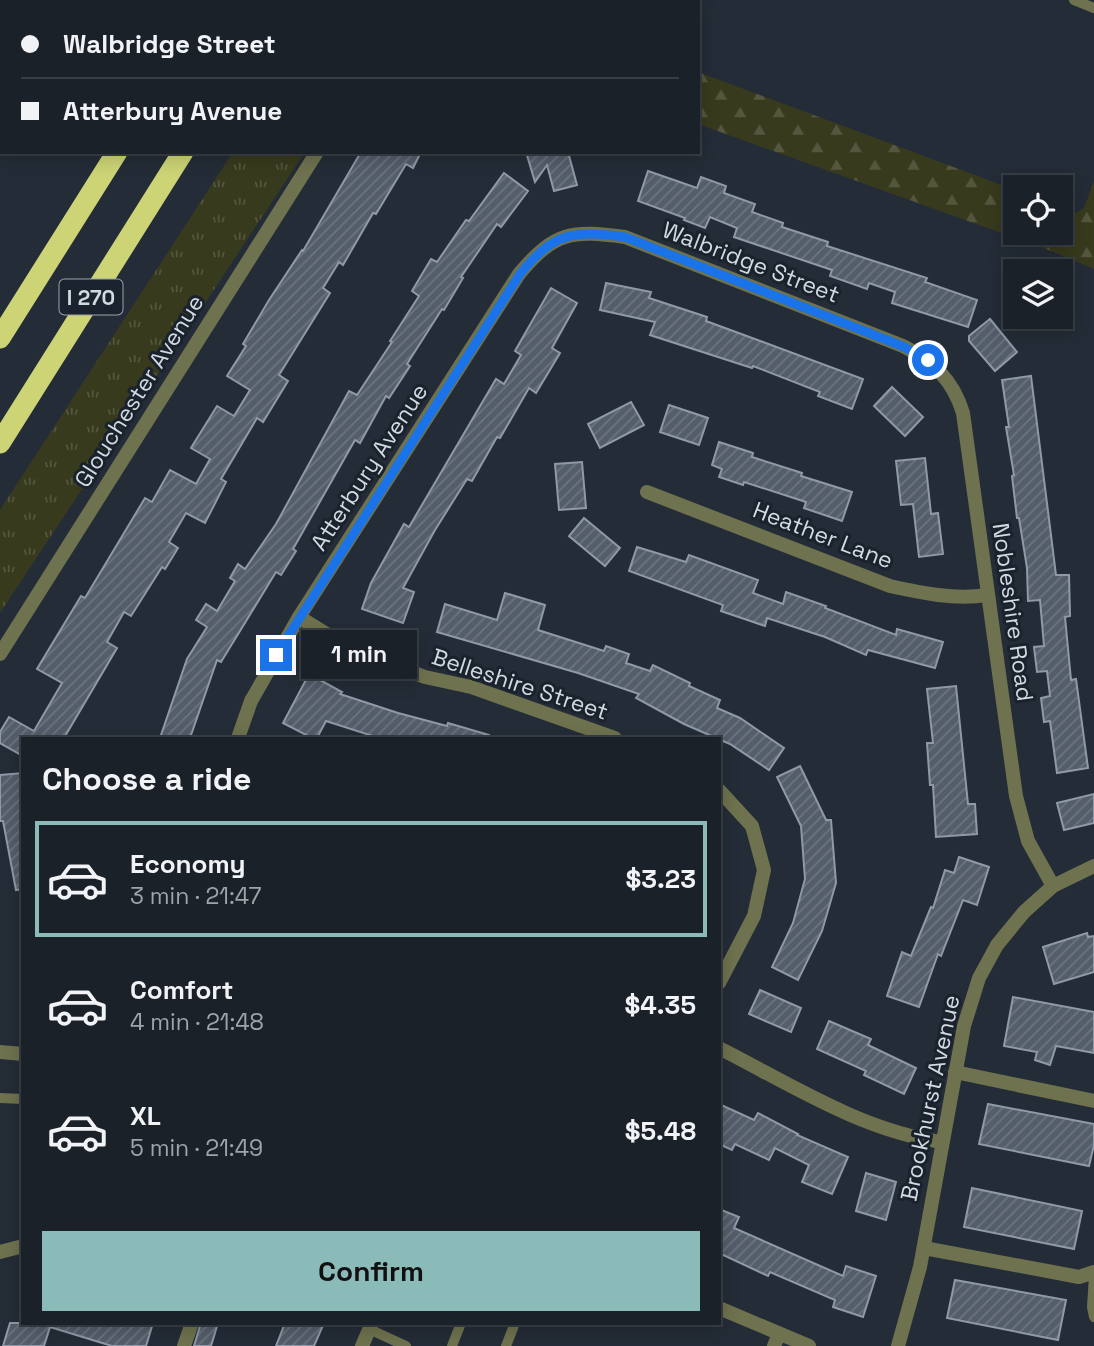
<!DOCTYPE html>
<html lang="en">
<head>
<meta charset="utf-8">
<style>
  :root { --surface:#1b2129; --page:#282e35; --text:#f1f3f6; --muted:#a0a3a8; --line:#393e46; --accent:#8bbbb9 }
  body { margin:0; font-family:"Space Grotesk",sans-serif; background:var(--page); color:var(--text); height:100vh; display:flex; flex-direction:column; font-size:26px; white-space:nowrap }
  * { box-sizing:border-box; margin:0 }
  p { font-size:23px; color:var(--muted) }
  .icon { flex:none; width:38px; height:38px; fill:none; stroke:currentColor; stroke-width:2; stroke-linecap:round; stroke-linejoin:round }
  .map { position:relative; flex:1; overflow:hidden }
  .panel { position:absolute; left:21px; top:737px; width:700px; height:588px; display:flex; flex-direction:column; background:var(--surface); border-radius:0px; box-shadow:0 4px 18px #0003,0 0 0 2px var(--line) }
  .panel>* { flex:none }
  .guide { position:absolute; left:0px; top:0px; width:700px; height:154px; box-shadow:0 4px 18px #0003,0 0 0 2px var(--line); display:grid; align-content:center; height:154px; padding:0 21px; background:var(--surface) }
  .controls { position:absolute; left:1003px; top:175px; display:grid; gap:14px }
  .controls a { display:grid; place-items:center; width:70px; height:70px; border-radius:0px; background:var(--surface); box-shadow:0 4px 18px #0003,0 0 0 2px var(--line); font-size:35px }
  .end { position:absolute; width:32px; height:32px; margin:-16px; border:9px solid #1a73e8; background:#fff; box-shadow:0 0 0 4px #fff }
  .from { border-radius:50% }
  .bubble { position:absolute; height:49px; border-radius:0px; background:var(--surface); box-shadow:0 4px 18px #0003,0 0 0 2px var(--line); font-size:23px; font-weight:700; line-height:49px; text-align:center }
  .guide b { display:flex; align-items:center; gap:24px; height:66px; font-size:26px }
  .guide b+b { border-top:2px solid var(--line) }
  .guide i { width:18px; height:18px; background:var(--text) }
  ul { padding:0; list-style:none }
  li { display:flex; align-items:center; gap:21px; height:116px; margin:0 14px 10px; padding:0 7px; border:4px solid transparent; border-radius:0px }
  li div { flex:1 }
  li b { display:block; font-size:26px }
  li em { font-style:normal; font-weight:700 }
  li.current { border-color:var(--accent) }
  li>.icon { width:63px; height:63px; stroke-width:1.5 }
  h2 { padding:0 21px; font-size:32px; line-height:84px }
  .primary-button { display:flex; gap:14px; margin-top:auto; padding:14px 21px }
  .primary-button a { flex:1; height:80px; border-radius:0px; background:var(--accent); color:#111; font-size:28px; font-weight:700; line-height:80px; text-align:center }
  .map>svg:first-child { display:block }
  .grass { fill:url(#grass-tufts) }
  .forest { fill:url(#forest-firs) }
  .building { fill:url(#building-hatch); stroke:#8f99a7; stroke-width:2 }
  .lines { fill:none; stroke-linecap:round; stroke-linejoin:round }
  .service { stroke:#6e724e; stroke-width:10 }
  .minor { stroke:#6e724e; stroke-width:14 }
  .tertiary { stroke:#6e724e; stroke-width:14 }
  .motorway { stroke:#ccd476; stroke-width:21 }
  .route { stroke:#1a73e8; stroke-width:9 }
  .labels { text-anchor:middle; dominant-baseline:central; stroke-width:6; stroke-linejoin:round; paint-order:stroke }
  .shield { fill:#1a222d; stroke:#9ca2aa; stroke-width:2 }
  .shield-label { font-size:21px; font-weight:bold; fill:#d3d9e0 }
  .street-label { font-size:23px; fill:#d3d9e0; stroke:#1a222d }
</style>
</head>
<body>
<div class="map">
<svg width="1094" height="1346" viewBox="0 0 1094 1346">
  <defs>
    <pattern id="grass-tufts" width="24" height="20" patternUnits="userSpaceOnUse" patternTransform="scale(1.75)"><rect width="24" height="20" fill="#383a1d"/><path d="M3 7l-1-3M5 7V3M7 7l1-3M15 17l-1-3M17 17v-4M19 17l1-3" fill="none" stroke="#54563e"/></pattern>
    <pattern id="forest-firs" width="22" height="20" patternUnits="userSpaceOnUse" patternTransform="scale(1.75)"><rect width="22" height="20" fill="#383a1d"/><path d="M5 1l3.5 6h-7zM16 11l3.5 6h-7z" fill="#54563e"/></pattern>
    <pattern id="building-hatch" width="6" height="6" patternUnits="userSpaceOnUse" patternTransform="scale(1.75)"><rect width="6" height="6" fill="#545d6a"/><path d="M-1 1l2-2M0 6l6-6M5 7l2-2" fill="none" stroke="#6c747f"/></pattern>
  </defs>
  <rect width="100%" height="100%" fill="#242c37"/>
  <!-- grass -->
  <path class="grass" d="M233,152H305L0,613V510Z"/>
  <!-- forest -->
  <path class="forest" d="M698,72L1015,190V233H1060L1061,207L1076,213L1084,208L1094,181V269L1054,252L698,124Z"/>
  <!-- building -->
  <g class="building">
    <path d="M361,152H421L413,168L406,164L376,214L373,213L343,265L339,262L323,288L330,293L279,375L288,381L263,422L257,418L221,479L226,482L205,523L186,513L169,542L178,548L165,569L162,567L131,616L124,612L107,642L117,648L64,738H23V756L0,743V732L9,717L34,731L62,683L37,669L81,596L85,598L145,498L152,502L170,470L196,484L210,459L191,448L217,406L234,416L250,390L227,376L246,346L243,344L269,300L302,250L303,251Z"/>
    <path d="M526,152H568L577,185L554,191L547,165L535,182Z"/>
    <path d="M648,171L697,188L701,177L726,186L724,193L755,204L752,212L783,223L782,227L828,242L827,246L927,278L925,282L977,300L968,327L892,303L895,292L869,283L867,289L830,276L832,270L734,237L737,228L710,217L705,228L684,220L685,218L638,201Z"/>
    <path d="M504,173L528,191L501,227L497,224L461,277L463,278L444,310L442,309L407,364L410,366L389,398L386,396L360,443L355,440L293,549L296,551L281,575L276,572L221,662L217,660L190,738H160L187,659L207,627L196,620L206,604L217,611L235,581L230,578L238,564L245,569L276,524L349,391L357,395L392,342L390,341L419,296L412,291L431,259L437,262L466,220L469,221Z"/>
    <path d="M606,283L651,292L649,298L707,317L706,321L863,379L852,409L818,396L820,392L753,366L752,368L650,335L655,322L600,310Z"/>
    <path d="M551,288L577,303L552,348L560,353L536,393L529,388L500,438L497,437L472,481L467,479L435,530L403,588L414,592L403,623L362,609L371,583L404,524L409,527L496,379L504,384L521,355L515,351Z"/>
    <path d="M990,319L1017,352L995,371L969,341V336Z"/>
    <path d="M1031,376L1056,575H1069L1070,616L1065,617L1071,680L1076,679L1088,768L1057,773L1050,721L1044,722L1041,698L1050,696L1047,671L1037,672L1034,647L1044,646L1040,600L1028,601L1027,568L1019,518H1017L1012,476L1014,475L1006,427H1009L1002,380Z"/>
    <path d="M892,387L923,417L905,436L874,406Z"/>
    <path d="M631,402L644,425L600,448L588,424Z"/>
    <path d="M669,405L708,418L699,445L660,432Z"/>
    <path d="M719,442L753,453L752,457L802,473L801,476L852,492L842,521L804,508L806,502L744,482L743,485L719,477L722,469L712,465Z"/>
    <path d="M925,458L931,514L938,513L943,554L919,557L913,504L901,505L896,461Z"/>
    <path d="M582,462L586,508L559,510L555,464Z"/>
    <path d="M584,518L620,548L605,566L569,536Z"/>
    <path d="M637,547L686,562L689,555L758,580L753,593L783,604L786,592L826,606L825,608L896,635L897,629L943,642L935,668L868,650L866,655L825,637L767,618L765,626L721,611L723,605L629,571Z"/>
    <path d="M505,593L545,605L538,630L604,651L606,646L629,654L626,663L650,671L653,665L690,683L689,686L720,700L717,708L740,718L784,748L769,770L730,744L684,724L636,698L639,694L578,673L437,632L445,604L497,620Z"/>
    <path d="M309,674L342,692L340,694L398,713L447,726L448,723L489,735V738H379L326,721L317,738H312L283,723Z"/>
    <path d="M956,686L968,804H975L977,834L936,837L933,785H930L927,743H933L927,689Z"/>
    <path d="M800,766L826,820H831L836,883L822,931L798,980L772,967L793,923L805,879L801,826L777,777Z"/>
    <path d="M23,773V889L16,890L3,821H0V775Z"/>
    <path d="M1094,794V823L1064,830L1057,803Z"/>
    <path d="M959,857L989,867L977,905L963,900L941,956L938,954L919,1007L887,996L902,952L911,956L931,907L933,908L945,870L954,873Z"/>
    <path d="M1087,933L1088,937L1094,936V972L1054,984L1043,947Z"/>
    <path d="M760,990L801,1008L791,1032L749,1014Z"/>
    <path d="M1013,997L1094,1012V1053L1056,1046L1050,1065L1035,1060L1037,1052L1004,1046Z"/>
    <path d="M829,1021L871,1039L868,1045L916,1068L904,1094L864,1075L866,1071L817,1049Z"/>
    <path d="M719,1104L754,1120L758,1113L798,1134L797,1135L848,1157L832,1194L802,1182L809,1165L775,1148L769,1160L735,1144L732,1150L719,1144Z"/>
    <path d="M988,1104L1094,1124V1145L1089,1166L979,1144Z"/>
    <path d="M866,1173L896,1182L886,1220L856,1211Z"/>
    <path d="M972,1188L1082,1211L1074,1249L964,1227Z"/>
    <path d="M719,1209L739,1217L734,1228L843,1276L846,1266L876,1276L863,1317L833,1307L835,1300L770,1272L768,1276L719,1253Z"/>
    <path d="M955,1280L1066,1300L1058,1340L947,1318Z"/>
    <path d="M10,1323H153L146,1346H112L50,1327L44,1346H3Z"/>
    <path d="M201,1323H218L211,1346H194Z"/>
    <path d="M285,1323H324L314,1346H276Z"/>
  </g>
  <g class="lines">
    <!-- service -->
    <g class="service">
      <path d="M1074,0L1094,8"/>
      <path d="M0,1098L23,1099"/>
      <path d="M1094,1275L1092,1307L1094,1317"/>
      <path d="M369,1329L406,1346"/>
      <path d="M452,1346L461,1323"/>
      <path d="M506,1346L515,1323"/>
    </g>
    <!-- minor -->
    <g class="minor">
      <path d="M647,492L890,586C922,593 954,600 987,595"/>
      <path d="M299,617L349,648L425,677L471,687L615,738"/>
      <path d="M0,654L317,152"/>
      <path d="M238,738L251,701L299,617L519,274C555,231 572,230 625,237L903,346C933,361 953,380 963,413L1016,796L1028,841L1053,886"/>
      <path d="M719,790L752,826L764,870L754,916L719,983"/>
      <path d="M719,1048C790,1084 862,1131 942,1142"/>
      <path d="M955,1072L1094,1101"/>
      <path d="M924,1248L1079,1277L1094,1272"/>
      <path d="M0,1252L23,1246"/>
      <path d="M184,1346L192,1323"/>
      <path d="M362,1346L372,1323"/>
      <path d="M774,1346L779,1334"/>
      <path d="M898,1346L920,1267L964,1026L979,978L997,945L1024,912L1053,886L1094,866"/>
    </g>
    <!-- tertiary -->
    <g class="tertiary">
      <path d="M0,1052L23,1054"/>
      <path d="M719,1308L809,1346"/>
    </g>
    <!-- motorway -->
    <g class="motorway">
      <path d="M183,2L184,0"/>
      <path d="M211,2L213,0"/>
      <path d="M291,2L292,0"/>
      <path d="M0,338L117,152"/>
      <path d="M0,443L183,152"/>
    </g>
  </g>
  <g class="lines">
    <!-- route -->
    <path class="route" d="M276,655L520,274C554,232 573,230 625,237L902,346L928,360"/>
  </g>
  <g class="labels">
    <!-- shield labels -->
    <rect class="shield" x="59.5" y="279.5" width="63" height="35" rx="5"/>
    <g class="shield-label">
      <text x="91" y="297">I 270</text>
    </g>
    <!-- street labels -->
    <g class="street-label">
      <text transform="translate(751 262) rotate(21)">Walbridge Street</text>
      <text transform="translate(139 391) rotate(-58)">Glouchester Avenue</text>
      <text transform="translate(369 467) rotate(-57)">Atterbury Avenue</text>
      <text transform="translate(823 535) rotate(21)">Heather Lane</text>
      <text transform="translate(1013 612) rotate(82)">Nobleshire Road</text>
      <text transform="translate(520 684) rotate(18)">Belleshire Street</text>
      <text transform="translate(930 1098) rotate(-78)">Brookhurst Avenue</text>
    </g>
  </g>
</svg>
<div class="controls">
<a><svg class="icon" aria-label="locate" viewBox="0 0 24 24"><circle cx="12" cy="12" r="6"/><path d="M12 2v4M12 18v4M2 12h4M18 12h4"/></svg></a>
<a><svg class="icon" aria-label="layers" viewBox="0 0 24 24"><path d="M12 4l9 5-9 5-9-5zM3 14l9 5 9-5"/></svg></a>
</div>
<i class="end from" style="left:928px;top:360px"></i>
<i class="end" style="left:276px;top:655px"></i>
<div class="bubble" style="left:301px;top:630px;width:116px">1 min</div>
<div class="guide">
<b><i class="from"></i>Walbridge Street</b>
<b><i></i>Atterbury Avenue</b>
</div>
<section class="panel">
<h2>Choose a ride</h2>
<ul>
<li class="current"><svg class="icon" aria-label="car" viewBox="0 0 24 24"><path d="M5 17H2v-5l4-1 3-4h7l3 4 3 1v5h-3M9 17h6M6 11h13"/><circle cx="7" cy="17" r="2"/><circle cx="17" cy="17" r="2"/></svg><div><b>Economy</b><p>3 min · 21:47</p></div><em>$3.23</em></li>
<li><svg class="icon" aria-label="car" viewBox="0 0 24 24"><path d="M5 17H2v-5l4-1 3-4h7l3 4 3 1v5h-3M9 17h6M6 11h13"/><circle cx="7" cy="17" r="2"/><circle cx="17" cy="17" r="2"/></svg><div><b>Comfort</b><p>4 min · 21:48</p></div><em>$4.35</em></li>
<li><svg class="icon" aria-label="car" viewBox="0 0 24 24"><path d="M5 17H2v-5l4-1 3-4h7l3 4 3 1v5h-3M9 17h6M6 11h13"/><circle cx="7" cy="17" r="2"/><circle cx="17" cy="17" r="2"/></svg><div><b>XL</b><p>5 min · 21:49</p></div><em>$5.48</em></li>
</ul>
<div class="primary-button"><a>Confirm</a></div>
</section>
</div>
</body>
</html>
